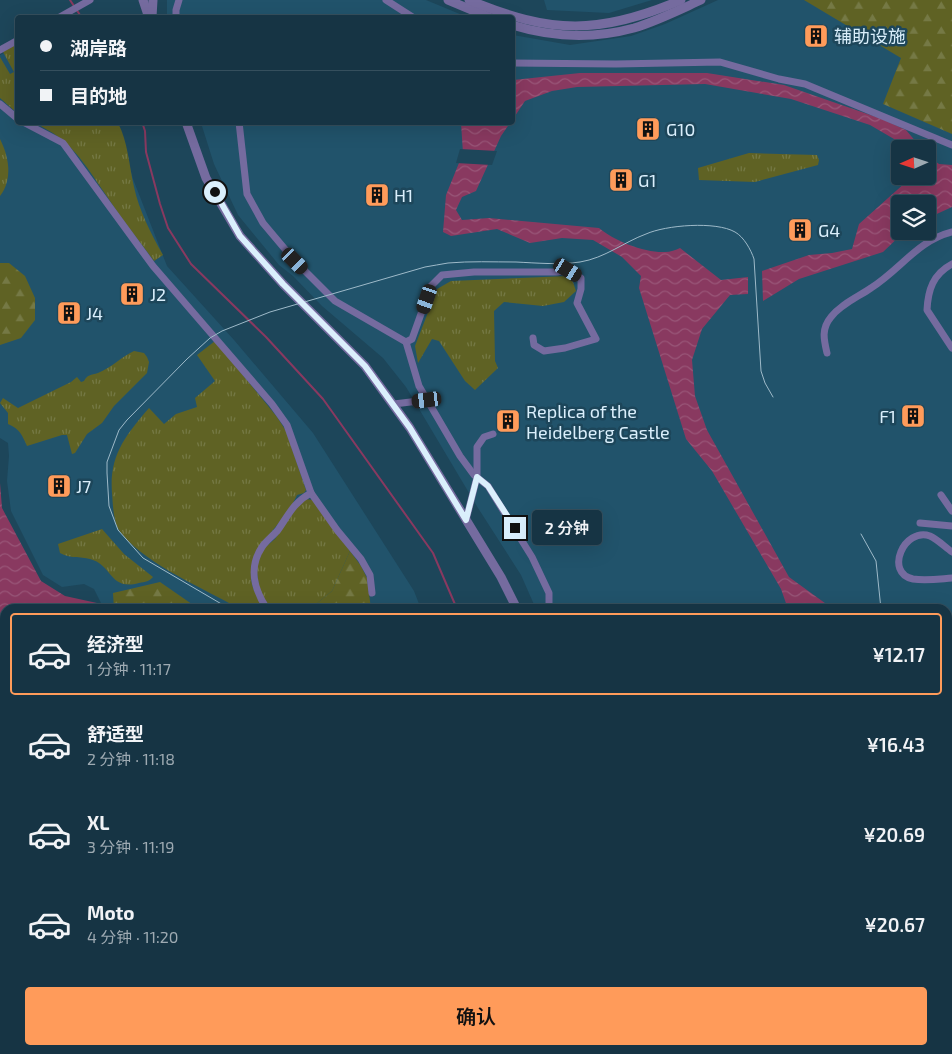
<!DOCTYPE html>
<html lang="zh">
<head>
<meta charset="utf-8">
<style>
  :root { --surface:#163444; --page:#233f4f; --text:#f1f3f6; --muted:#9eaab2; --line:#354f5d; --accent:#ff9b5a }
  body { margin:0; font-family:"Exo 2","Noto Sans SC",sans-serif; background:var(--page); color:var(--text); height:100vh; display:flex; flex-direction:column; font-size:19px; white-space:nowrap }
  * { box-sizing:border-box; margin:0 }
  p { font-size:16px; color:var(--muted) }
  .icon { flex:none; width:28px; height:28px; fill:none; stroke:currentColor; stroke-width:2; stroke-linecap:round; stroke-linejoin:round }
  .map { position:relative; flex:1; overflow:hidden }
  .side { position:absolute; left:0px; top:604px; width:952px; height:451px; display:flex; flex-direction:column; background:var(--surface); border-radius:15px 15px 0 0; box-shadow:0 5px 20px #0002,0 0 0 1px var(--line) }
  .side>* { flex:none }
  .hud { position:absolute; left:15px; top:15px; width:500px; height:110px; border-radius:5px; box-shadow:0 5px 20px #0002,0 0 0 1px var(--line); display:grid; align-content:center; height:110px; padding:0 25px; background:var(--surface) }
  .needle { width:32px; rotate:267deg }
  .buttons { position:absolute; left:891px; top:140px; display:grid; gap:10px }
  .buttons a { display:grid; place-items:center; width:45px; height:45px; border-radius:5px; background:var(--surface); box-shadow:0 5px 20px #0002,0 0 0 1px var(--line); font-size:25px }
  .end { position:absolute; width:22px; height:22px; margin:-11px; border:6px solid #daeffc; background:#111; box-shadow:0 0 0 2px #111 }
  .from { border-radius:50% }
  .bubble { position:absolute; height:35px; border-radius:5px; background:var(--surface); box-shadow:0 5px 20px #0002,0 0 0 1px var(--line); font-size:16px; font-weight:600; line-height:35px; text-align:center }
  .car { position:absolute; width:15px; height:30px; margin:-15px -8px; border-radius:6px; box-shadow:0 0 4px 1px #0007; background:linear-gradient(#222 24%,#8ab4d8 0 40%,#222 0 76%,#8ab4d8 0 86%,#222 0) }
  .hud b { display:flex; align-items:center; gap:18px; height:48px; font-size:19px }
  .hud b+b { border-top:1px solid var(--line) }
  .hud i { width:12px; height:12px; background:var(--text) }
  ul { padding:9px 0 0; list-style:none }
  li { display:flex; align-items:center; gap:15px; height:82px; margin:0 10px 8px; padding:0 15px; border:2px solid transparent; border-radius:5px }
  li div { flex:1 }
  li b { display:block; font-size:19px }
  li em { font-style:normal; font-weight:600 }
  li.active { border-color:var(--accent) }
  li>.icon { width:45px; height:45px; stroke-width:1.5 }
  .action { display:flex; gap:10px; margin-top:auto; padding:10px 25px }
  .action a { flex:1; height:58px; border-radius:5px; background:var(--accent); color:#111; font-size:20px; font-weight:600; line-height:58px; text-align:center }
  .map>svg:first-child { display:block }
  .built { fill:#21536b; fill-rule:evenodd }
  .grass { fill:url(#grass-tufts) }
  .forest { fill:url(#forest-firs) }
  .water { fill:url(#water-waves) }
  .pier { fill:#1d465a }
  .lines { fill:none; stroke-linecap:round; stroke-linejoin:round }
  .stream { stroke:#893960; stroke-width:2 }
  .minor { stroke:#756b9f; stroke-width:7 }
  .tertiary { stroke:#756b9f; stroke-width:9 }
  .tram { stroke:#9ebac9; stroke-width:1 }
  .route { stroke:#daeffc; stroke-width:6 }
  .labels { text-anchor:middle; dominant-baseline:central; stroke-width:5; stroke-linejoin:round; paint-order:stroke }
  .poi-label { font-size:18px; fill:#daeffc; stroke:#1d465a; text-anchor:start }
</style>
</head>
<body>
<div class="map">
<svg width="952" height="1054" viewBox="0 0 952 1054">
  <defs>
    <pattern id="grass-tufts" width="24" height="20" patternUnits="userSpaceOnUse" patternTransform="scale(1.25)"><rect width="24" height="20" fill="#5f6224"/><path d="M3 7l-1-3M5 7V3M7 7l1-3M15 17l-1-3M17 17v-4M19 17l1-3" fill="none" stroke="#757945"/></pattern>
    <pattern id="forest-firs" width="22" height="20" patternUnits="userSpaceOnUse" patternTransform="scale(1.25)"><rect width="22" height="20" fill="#5f6224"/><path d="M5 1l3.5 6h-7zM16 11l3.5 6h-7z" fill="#757945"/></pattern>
    <pattern id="water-waves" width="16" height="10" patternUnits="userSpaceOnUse" patternTransform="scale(1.25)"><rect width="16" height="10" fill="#893960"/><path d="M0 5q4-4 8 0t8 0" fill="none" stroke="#995678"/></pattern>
  </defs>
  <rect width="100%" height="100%" fill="#1d465a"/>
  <!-- built -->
  <g class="built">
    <path d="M167,0H426L467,17L167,18Z"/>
    <path d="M544,0H652L609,13L547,10Z"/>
    <path d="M718,0H952V1054H841L837,1050H948V609H536L521,575L478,508L406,387L383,358L322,306L293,276L279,265L238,215L214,164L201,123L512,122L513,35L570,45L631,36L665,24ZM900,149H928V176H900ZM900,204H928V231H900Z"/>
    <path d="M17,46L18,122L118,123L133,179L167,266L234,340L313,433L414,591L421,609H104L94,589L84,584L62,587L43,575L11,511L7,481L9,456L8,443L0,438V55Z"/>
  </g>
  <!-- grass -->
  <g class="grass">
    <path d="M17,43V113L0,98V57L10,74L14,72L3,52Z"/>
    <path d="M34,123H118C128,142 129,165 134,187C139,210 151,234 163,255L154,261C138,239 121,218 106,195C84,163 71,139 34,123Z"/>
    <path d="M0,139C9,157 13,179 0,196Z"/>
    <path d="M749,153L817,155L819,160L818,165L755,182L699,180L698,168Z"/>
    <path d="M568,276L573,282L576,291L564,302L543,306L504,302L494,311L495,361L498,368L475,390L465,381L439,341L432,339L418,363L415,346L437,289L451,281Z"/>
    <path d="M215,341L277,417L286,431L306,490L304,493L297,495C294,501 291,507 287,512C272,534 245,555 252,584C254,593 260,601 265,609H236L229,603C196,585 141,561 119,530C113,520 113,504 112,493C109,455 126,435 149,408L164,424L176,414L197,407L195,398L215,381L197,355Z"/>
    <path d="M134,351L144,353L147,357L149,362L147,373L114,406L102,423L87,434L75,453L72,454L67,435H62L27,446C22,435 20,429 8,424V413L0,403L3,398L18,408L71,382L77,377L81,382L84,381C87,375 91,375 98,373C111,368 121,357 134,351Z"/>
    <path d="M305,499L313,500L350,551L332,591L310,609H270L260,593L256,566L263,549L275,539L296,508Z"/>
    <path d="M102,529L124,554L153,577C150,581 145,582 139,583C109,591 113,565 90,559C80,556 70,559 60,553L58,544Z"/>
  </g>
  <!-- forest -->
  <g class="forest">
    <path d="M804,0H952V134L883,104L901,58Z"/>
    <path d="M0,263H9L25,276L35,298V320L21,338L0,345Z"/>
    <path d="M350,551L361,566L367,578L371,609H310L332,591Z"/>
    <path d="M160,582L199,609H114L113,593Z"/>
    <path d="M5,651V794L0,793V652Z"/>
    <path d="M948,1017H952V1054H843L839,1050H948Z"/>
    <path d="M111,1050H226L229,1054H111Z"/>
    <path d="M254,1050H686L690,1054H257Z"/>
  </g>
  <!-- water -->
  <g class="water">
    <path d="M580,73H707L784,85L882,119L906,130L922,149H902L894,139L870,125L791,99L705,84L577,87L552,91L525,101L513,119V80Z"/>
    <path d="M461,123H510L501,136L476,191L462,197L456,210L462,220L489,218L599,228C614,241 645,253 665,252C670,252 676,250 680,248L721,280L748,277V294L730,295L702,329L692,360L695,396L707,430L789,577L829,606V609H788L781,589L712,471L686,439L639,288L641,276L622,257L593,240L562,238L530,243L497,229L451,236L443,232L446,195L463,153Z"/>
    <path d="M928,156L939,164L952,165V207L928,218V204H900V231H905L883,252L799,279L763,301L762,271L809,255L832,253L852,249L859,224L906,182L907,176H928Z"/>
    <path d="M0,483L2,508L41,581L65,596L97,603L99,609H5V636L0,638Z"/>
    <path d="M0,840H5V1050H108V1054H0V875L3,870Z"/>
  </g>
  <!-- pier -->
  <path class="pier" d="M460,149L497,151L492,165L456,163Z"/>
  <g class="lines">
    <!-- stream -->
    <g class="stream">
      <path d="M70,0L82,18"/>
      <path d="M142,122L145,131L146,152L160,204L168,228L191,264L266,337L323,399L433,553L457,609"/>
      <path d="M736,1050L738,1054"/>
      <path d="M748,1050L752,1054"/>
    </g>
    <!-- minor -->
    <g class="minor">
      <path d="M386,0L414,18"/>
      <path d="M58,18L90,0"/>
      <path d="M176,18V10L179,0"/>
      <path d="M0,50L18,40"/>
      <path d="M512,63L616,64L720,62L779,79L805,84L952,145"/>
      <path d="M0,104L18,119"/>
      <path d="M23,122L63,143L153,266L272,404L287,425L311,493L337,530L361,559L370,575L372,593"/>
      <path d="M239,122L247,194L263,223L295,261L335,301L406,342L412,339L431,286L442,275L474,272H557L568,270L581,278V289L577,303L596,339L565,348L544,351L534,345L533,338"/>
      <path d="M952,264C933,274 928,290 927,310L952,348"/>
      <path d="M406,342L419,386L460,456L474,475L488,486L532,557L549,593V609"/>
      <path d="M827,353C824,340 821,329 831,317C841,304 858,297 871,288C901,269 917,241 952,232"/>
      <path d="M394,404L427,400"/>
      <path d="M941,495L952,511"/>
      <path d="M466,520L477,477V447L484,437L493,434"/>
      <path d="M920,523L952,526"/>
      <path d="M952,552C945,547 937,539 930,536C904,527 884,573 913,579C926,581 939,579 952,578"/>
      <path d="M267,609C254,589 248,568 262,547C266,541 273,536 278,530C289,514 294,502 311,493"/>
      <path d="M0,806L5,808"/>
      <path d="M948,982L952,980"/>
      <path d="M238,1050L240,1054"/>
    </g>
    <!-- tertiary -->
    <g class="tertiary">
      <path d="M143,0L149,18"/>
      <path d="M448,0L491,18"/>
      <path d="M469,0C551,34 599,35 681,0"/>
      <path d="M152,17L153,0"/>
      <path d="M512,25C551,37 594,39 634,28C657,21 679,10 701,0"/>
      <path d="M186,122L206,178L240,236L283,284L365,366L410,428L501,577L517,609"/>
      <path d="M823,1050L828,1054"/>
    </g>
    <!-- tram -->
    <g class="tram">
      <path d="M861,534L876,561L881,609"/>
      <path d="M230,609L143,558L118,530L109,506L107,473V462L119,430L127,420L187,359L210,338L222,331L270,312L425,267C433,266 440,264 448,263C470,261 493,262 516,262C537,263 559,265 580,262C605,258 624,242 646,234C666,225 716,221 735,232C744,237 751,250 754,259L761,371L765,383L773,397"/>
      <path d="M948,801L952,807"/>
    </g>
  </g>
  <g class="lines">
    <!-- route -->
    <path class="route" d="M215,192L240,236L283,284L365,366L410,428L466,520L477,477L488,486L515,528"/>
  </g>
  <!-- icons -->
  <defs>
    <symbol id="building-square" viewBox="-11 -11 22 22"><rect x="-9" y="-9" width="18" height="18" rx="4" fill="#ff9b5a" stroke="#1d465a"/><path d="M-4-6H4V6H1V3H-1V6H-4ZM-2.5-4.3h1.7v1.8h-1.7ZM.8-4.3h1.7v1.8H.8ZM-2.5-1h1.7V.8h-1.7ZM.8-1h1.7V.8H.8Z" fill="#111"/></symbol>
  </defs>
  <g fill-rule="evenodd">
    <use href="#building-square" x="802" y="22" width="28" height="28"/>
    <use href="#building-square" x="634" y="115" width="28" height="28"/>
    <use href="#building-square" x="607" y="166" width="28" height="28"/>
    <use href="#building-square" x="363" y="181" width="28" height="28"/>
    <use href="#building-square" x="786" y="216" width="28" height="28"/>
    <use href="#building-square" x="118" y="280" width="28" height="28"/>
    <use href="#building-square" x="55" y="299" width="28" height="28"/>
    <use href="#building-square" x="899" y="402" width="28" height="28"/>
    <use href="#building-square" x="494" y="407" width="28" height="28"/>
    <use href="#building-square" x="45" y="472" width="28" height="28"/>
  </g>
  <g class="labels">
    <!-- poi labels -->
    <g class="poi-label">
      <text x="834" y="36">辅助设施</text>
      <text x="666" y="129">G10</text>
      <text x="638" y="180">G1</text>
      <text x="394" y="195">H1</text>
      <text x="818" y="230">G4</text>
      <text x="150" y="294">J2</text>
      <text x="86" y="313">J4</text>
      <text x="526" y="411">Replica of the<tspan x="526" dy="21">Heidelberg Castle</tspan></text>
      <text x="896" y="416" text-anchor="end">F1</text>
      <text x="76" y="486">J7</text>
    </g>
  </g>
</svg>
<div class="buttons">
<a><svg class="needle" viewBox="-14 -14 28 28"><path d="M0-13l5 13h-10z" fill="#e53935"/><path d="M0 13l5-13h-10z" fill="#9eaab2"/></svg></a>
<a><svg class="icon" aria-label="layers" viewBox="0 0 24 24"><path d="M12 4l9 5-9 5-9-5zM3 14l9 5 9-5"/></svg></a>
</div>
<i class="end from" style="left:215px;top:192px"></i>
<i class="end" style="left:515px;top:528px"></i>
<div class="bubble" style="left:532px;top:510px;width:70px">2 分钟</div>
<i class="car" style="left:295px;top:261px;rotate:135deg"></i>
<i class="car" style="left:568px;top:270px;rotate:121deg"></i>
<i class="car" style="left:427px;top:299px;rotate:199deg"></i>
<i class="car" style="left:427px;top:400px;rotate:263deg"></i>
<div class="hud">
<b><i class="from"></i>湖岸路</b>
<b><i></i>目的地</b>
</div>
<section class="side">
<ul>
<li class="active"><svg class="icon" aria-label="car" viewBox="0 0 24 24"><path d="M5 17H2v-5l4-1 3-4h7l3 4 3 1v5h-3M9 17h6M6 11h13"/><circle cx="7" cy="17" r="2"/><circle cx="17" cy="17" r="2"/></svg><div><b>经济型</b><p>1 分钟 · 11:17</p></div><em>¥12.17</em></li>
<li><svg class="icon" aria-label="car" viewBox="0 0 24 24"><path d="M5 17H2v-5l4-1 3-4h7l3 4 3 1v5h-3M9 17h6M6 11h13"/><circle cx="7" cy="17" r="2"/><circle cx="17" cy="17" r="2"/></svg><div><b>舒适型</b><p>2 分钟 · 11:18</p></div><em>¥16.43</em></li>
<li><svg class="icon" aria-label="car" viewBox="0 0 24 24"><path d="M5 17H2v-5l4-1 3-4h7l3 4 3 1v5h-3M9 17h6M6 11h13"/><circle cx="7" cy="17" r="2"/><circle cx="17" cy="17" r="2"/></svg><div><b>XL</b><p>3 分钟 · 11:19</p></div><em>¥20.69</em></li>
<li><svg class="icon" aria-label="car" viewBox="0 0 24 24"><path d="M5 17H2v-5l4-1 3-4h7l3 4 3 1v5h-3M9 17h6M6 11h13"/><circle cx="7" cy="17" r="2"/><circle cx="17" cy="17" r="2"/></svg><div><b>Moto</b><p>4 分钟 · 11:20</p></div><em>¥20.67</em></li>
</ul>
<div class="action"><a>确认</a></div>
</section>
</div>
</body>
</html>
